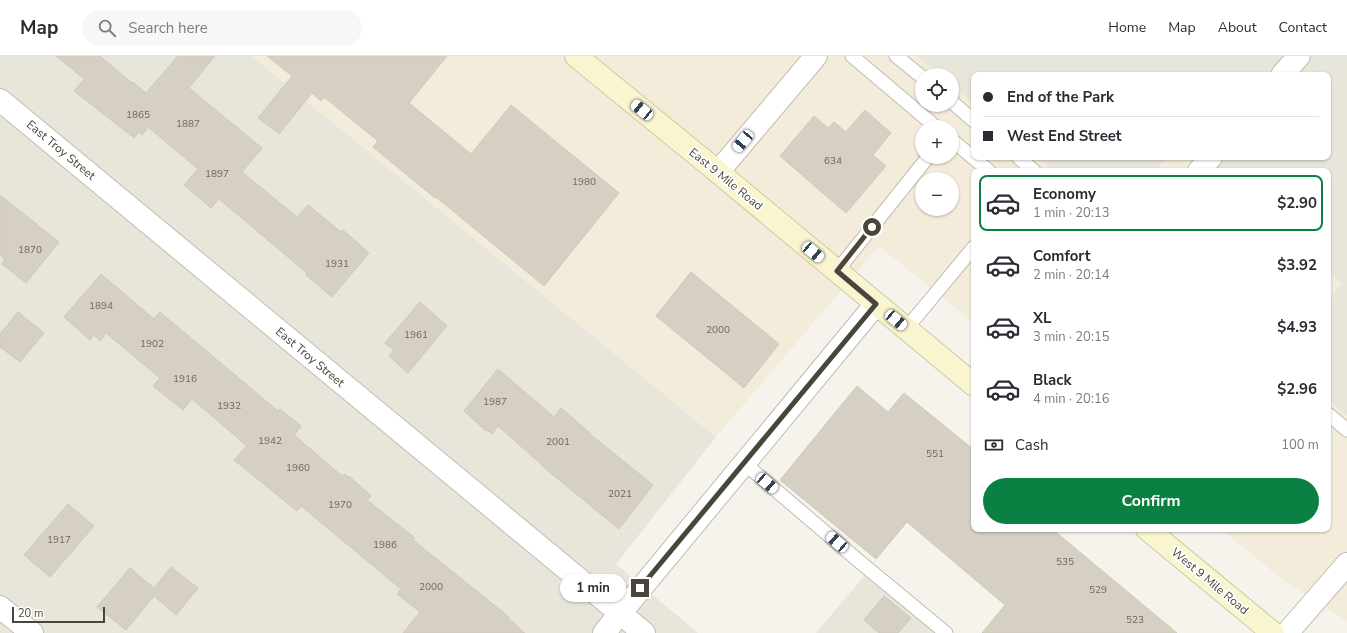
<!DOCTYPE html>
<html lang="en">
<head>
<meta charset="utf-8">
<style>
  :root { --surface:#fff; --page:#f7f7f7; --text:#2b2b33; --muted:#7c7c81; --line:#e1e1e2; --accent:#0b8043 }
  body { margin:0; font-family:"Nunito Sans",sans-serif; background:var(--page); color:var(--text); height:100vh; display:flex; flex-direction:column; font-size:15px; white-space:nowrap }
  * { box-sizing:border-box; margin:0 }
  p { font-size:13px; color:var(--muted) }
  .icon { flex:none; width:22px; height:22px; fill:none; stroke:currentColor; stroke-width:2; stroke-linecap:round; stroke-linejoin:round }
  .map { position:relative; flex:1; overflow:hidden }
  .side { position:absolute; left:971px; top:112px; width:360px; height:364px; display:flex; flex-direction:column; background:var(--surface); border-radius:8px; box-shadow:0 1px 3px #0004 }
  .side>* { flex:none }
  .top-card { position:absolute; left:971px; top:16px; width:360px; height:88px; border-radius:8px; box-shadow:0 1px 3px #0004; display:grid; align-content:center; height:88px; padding:0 12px; background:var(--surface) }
  .tools { position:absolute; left:915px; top:12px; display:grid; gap:8px }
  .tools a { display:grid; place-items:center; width:44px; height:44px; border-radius:50%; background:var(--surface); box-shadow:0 1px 3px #0004; font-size:20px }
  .scale { position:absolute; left:12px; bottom:10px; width:93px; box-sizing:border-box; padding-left:4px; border:2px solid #49453a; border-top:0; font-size:11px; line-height:14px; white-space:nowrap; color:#49453a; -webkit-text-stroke:3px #fff; paint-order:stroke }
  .end { position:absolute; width:18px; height:18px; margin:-9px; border:5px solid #49453a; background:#fff; box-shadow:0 0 0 2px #fff }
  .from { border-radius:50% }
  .bubble { position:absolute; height:28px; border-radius:14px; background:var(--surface); box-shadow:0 1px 3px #0004; font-size:13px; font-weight:700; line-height:28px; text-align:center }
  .car { position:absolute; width:12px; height:24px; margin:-12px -6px; border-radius:5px; box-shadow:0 0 3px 1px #0007; background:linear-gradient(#fff 24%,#345 0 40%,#fff 0 76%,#345 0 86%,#fff 0) }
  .top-card b { display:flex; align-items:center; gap:14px; height:38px; font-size:15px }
  .top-card b+b { border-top:1px solid var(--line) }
  .top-card i { width:10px; height:10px; background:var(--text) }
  ul { padding:7px 0 0; list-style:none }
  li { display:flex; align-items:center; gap:12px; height:56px; margin:0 8px 6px; padding:0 4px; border:2px solid transparent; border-radius:8px }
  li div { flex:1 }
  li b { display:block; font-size:15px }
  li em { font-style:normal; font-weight:700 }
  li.current { border-color:var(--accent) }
  li>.icon { width:36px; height:36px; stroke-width:1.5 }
  .pay { display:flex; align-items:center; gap:10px; height:44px; padding:0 12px; font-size:15px }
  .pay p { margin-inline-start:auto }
  .cta { display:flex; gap:8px; margin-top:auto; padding:8px 12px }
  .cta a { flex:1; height:46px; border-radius:24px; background:var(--accent); color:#fff; font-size:16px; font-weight:700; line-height:46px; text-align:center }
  header { display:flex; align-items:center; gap:24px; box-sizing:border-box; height:56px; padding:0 20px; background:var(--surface); border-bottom:1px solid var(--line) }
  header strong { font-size:19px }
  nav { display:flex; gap:22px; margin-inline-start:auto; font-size:14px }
  .search { width:280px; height:36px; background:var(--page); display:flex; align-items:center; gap:10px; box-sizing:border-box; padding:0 14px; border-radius:22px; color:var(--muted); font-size:15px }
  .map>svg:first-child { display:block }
  .residential { fill:#e8e5db }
  .commercial { fill:#f4ecda; fill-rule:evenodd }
  .building { fill:#d5d0c3; stroke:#d0c9b6 }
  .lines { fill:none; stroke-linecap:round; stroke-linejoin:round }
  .lane-casing { stroke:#c0bcb0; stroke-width:15 }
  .street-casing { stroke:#c0bcb0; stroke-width:24 }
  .secondary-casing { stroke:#d0c9a0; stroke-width:24 }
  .lane { stroke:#fff; stroke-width:13 }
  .street { stroke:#fff; stroke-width:22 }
  .secondary { stroke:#faf5d1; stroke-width:22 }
  .route { stroke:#49453a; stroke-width:5 }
  .labels { text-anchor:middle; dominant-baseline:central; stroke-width:3.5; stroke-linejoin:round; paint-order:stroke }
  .number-label { font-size:10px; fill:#6c685c }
  .street-label { font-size:12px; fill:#49453a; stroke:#fff }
</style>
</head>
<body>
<header>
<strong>Map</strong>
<div class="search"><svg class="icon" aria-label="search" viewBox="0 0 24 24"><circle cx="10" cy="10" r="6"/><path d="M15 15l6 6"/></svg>Search here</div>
<nav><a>Home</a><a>Map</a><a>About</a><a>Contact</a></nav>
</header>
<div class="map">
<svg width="1347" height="577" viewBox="0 0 1347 577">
  <rect width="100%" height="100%" fill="#f5f3ec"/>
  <!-- residential -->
  <g class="residential">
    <path d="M0,0H252L716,381L616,508L698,577H0Z"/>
    <path d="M917,0H1347V360L1328,344V244L1342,228L1328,216V115H1210L1193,101H1328V19H974V48L952,29V19H940Z"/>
    <path d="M1038,101H1168L1156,115H1054Z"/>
    <path d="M865,519L935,577H816Z"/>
  </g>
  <!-- commercial -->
  <g class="commercial">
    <path d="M252,0H917L940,19H922V49H952V29L974,48V101H1038L1054,115H974V267L879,190L716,381ZM922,71H952V101H922ZM922,123H952V153H922Z"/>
    <path d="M1168,101H1193L1210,115H1156Z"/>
    <path d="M1328,216L1342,228L1328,244Z"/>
    <path d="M1328,344L1347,360V565L1284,525L1221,473H1328Z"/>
  </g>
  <!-- building -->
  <g class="building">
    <path d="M56,0H100L132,27L133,26L146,37L178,0H215L189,32L262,92L242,116L297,161L308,149L341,176L343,174L369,197L332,241L306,219L307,217L219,143L211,152L184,129L198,113L148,71L142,79L139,76L134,82L74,35L84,23Z"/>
    <path d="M267,0H447L409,47L471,98L511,49L619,137L544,230L436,141L435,142L373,91L378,85L324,41L321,45L312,37L279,78L258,62L292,20Z"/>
    <path d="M865,54L891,77L873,99L886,110L846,157L780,100L814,60L828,72L834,66L846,76Z"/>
    <path d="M0,139L59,186L26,227L2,208L5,204L0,199Z"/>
    <path d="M691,216L779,288L744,332L656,260Z"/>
    <path d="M101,218L154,263L160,256L278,355L280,353L301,370L294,379L342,420L344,418L348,421L349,420L371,440L367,444L415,482L413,484L509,561L508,562L525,577H403L420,556L397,538L401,533L301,450L297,455L234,404L247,390L192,343L183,354L153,330L160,322L106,277L100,285L94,279L90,284L64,261Z"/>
    <path d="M420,246L447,270L408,317L389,300L394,294L385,287Z"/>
    <path d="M18,256L44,277L20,306L0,291V278Z"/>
    <path d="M498,313L554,361L561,352L591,378H590L653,429L619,473L542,410V409L498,370L492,378L487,374L486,375L464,355Z"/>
    <path d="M857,330L888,356L904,337L974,394V473H1052L1177,577H982L1005,549L907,466L876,503L780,424Z"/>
    <path d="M68,448L94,470L50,521L24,499Z"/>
    <path d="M171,511L198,532L176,559L154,540L126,574L97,551L130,512L154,532Z"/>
    <path d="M884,540L911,562L898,577H879L864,564Z"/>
  </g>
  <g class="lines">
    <defs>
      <g id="lane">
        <path d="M852,0L936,71"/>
        <path d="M896,0L922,21"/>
        <path d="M952,46L974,65"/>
        <path d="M952,84L989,115"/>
        <path d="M1018,101L1034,115"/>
        <path d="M837,215L928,101"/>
        <path d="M906,273L974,191"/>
        <path d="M1328,358L1347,374"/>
        <path d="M744,407L860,506L946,577"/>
      </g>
      <g id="street">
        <path d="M1282,19L1299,0"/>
        <path d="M0,44L644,577"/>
        <path d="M1199,115L1211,101"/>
        <path d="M718,116L816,0"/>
        <path d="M0,551L32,577"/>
        <path d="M604,577L876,248"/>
        <path d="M1287,577L1347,508"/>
      </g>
      <g id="secondary">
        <path d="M576,0L718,116L974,329"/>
        <path d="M1147,473L1273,577"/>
      </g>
    </defs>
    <!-- lane casing -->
    <use href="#lane" class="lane-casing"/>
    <!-- street casing -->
    <use href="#street" class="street-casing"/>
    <!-- secondary casing -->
    <use href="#secondary" class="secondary-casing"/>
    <!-- lane -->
    <use href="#lane" class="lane"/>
    <!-- street -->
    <use href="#street" class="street"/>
    <!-- secondary -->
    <use href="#secondary" class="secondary"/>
  </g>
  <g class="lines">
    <!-- route -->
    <path class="route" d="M640,532L876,248L837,215L872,171"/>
  </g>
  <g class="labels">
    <!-- number labels -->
    <g class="number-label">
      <text x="138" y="59">1865</text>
      <text x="188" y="68">1887</text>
      <text x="833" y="105">634</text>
      <text x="217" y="118">1897</text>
      <text x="584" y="126">1980</text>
      <text x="30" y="194">1870</text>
      <text x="337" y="208">1931</text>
      <text x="101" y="250">1894</text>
      <text x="718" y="274">2000</text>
      <text x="416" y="279">1961</text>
      <text x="152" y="288">1902</text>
      <text x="185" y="323">1916</text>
      <text x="495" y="346">1987</text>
      <text x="229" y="350">1932</text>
      <text x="270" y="385">1942</text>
      <text x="558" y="386">2001</text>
      <text x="935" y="398">551</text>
      <text x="298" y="412">1960</text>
      <text x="620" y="438">2021</text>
      <text x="340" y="449">1970</text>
      <text x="59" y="484">1917</text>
      <text x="385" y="489">1986</text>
      <text x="1065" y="506">535</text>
      <text x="431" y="531">2000</text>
      <text x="1098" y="534">529</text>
      <text x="1135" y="564">523</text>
    </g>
    <!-- street labels -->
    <g class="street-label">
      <text transform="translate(61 94) rotate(40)">East Troy Street</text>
      <text transform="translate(726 123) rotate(39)">East 9 Mile Road</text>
      <text transform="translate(310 301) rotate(40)">East Troy Street</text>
      <text transform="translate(1210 525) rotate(40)">West 9 Mile Road</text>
    </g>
  </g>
</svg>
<div class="tools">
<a><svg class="icon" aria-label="locate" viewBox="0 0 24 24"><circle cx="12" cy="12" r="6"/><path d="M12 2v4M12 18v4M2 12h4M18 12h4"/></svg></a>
<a>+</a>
<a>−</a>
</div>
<div class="scale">20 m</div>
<i class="end from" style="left:872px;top:171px"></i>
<i class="end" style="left:640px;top:532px"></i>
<div class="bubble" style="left:560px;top:518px;width:66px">1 min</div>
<i class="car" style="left:642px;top:54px;rotate:309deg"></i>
<i class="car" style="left:743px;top:85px;rotate:220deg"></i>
<i class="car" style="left:813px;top:196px;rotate:130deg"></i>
<i class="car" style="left:896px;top:264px;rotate:130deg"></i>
<i class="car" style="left:767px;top:427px;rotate:131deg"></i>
<i class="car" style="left:837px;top:486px;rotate:311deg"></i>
<div class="top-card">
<b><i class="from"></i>End of the Park</b>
<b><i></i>West End Street</b>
</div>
<section class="side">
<ul>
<li class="current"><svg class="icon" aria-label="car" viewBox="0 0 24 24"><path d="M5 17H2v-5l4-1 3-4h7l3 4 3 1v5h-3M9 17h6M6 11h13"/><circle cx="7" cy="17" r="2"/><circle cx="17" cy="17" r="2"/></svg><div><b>Economy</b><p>1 min · 20:13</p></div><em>$2.90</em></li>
<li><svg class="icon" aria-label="car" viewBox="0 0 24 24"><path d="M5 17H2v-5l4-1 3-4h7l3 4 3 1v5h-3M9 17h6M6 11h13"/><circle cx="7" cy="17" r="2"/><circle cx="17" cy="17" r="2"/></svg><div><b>Comfort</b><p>2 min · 20:14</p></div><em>$3.92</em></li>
<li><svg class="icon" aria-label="car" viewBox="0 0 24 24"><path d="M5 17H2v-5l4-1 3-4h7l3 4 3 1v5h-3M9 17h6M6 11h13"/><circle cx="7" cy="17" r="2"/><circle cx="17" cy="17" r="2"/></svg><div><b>XL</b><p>3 min · 20:15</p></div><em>$4.93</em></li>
<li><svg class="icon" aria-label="car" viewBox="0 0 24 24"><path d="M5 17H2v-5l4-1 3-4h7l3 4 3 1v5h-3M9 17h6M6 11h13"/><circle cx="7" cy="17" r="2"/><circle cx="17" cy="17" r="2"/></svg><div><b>Black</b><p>4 min · 20:16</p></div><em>$2.96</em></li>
</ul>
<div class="pay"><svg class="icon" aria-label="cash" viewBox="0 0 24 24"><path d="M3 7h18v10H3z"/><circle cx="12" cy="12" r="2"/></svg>Cash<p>100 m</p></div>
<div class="cta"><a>Confirm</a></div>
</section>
</div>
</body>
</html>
